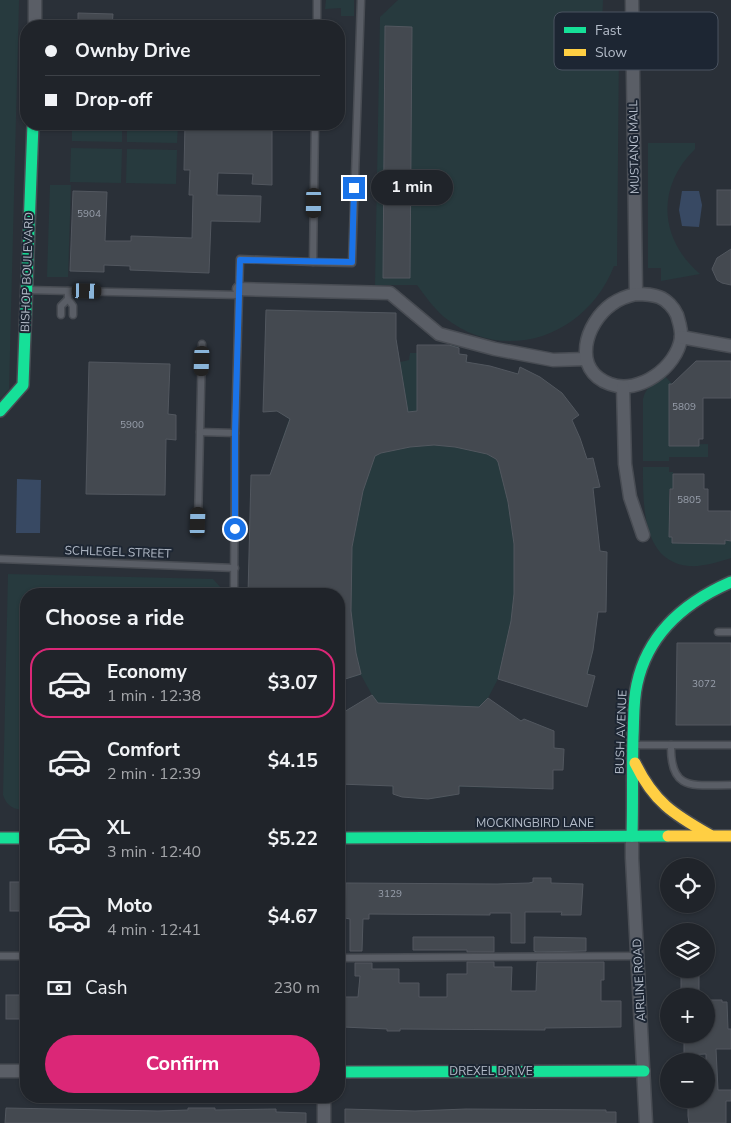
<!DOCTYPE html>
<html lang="en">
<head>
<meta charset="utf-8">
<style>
  :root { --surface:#20242a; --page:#2d3036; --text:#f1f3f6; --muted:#a2a4a8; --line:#3d4147; --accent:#db2777 }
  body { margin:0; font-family:"Nunito Sans",sans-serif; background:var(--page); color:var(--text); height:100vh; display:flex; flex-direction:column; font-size:19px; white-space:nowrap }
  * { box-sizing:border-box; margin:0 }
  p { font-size:16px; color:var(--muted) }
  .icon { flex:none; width:28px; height:28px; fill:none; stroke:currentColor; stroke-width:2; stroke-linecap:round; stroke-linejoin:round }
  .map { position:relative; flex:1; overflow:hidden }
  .details { position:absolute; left:20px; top:588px; width:325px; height:515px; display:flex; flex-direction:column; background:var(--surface); border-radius:20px; box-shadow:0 1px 4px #0004,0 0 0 1px var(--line) }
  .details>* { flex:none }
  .top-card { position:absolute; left:20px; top:20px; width:325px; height:110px; border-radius:20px; box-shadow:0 1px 4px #0004,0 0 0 1px var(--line); display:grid; align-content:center; height:110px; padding:0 25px; background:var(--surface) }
  .controls { position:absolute; left:660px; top:858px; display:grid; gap:10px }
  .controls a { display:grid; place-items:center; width:55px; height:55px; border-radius:50%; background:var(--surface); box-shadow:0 1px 4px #0004,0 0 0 1px var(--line); font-size:25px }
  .end { position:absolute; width:22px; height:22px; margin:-11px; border:6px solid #1a73e8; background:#fff; box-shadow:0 0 0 2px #fff }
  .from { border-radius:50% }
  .bubble { position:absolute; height:35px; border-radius:18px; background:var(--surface); box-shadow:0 1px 4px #0004,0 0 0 1px var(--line); font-size:16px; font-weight:700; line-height:35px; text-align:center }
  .car { position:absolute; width:15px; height:30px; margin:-15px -8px; border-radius:6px; box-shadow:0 0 4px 1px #0007; background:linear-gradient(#222 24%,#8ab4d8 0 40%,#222 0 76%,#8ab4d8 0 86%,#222 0) }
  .top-card b { display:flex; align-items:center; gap:18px; height:48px; font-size:19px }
  .top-card b+b { border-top:1px solid var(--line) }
  .top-card i { width:12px; height:12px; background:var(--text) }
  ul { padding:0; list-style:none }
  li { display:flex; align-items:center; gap:15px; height:70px; margin:0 10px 8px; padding:0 15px; border:2px solid transparent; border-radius:20px }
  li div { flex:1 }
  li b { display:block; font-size:19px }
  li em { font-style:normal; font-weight:700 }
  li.selected { border-color:var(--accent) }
  li>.icon { width:45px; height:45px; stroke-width:1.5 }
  h2 { padding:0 25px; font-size:22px; line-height:60px }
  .pay { display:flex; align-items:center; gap:12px; height:55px; padding:0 25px; font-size:19px }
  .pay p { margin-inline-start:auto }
  .cta { display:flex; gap:10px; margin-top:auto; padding:10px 25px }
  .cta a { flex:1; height:58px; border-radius:30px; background:var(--accent); color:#fff; font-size:20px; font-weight:700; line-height:58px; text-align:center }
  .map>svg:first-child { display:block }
  .green { fill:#273a3e }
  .water { fill:#384963 }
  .building { fill:#444950; stroke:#52575f }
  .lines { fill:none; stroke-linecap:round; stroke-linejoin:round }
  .lane-casing { stroke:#484c53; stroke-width:9 }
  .street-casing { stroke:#484c53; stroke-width:15 }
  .fast-casing { stroke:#484c53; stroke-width:14 }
  .slow-casing { stroke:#484c53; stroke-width:14 }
  .lane { stroke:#5a5e66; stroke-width:6 }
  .street { stroke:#5a5e66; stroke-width:12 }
  .fast { stroke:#16e098; stroke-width:11 }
  .slow { stroke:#ffcf43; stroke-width:11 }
  .route { stroke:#1a73e8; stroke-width:6 }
  .labels { text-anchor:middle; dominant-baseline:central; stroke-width:4; stroke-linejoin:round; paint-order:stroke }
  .number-label { font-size:10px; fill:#989fab }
  .street-label { font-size:12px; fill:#b4bcc9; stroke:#1d2633 }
  .key { fill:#1d2633; stroke:#4a5360; stroke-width:1 }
  .key-label { font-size:14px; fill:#b4bcc9 }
</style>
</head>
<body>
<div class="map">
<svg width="731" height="1123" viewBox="0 0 731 1123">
  <rect width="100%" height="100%" fill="#2a3038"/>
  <!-- green -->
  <g class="green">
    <path d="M0,0H19L9,389L0,399Z"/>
    <path d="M326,0H354V16H341V8L325,9Z"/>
    <path d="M398,0H603L602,27L614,28L613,43H619L617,266H614C587,336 505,366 444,317C433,307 425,296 417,285H375L380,17Z"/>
    <path d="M72,124H122V142L72,141Z"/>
    <path d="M127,124H178L177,143L127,142Z"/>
    <path d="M648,143H695V149C656,187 659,239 700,274L661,281V268H648Z"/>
    <path d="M71,148L122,149L121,183L70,182Z"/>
    <path d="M127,149L177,150L176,184L126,183Z"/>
    <path d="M50,185H71L68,277H47Z"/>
    <path d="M266,310L396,313V339L400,362L409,360L410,353H419L417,345H459L458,354L467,355V362L490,366L518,374L520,367L540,377L562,393L579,415L572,420L580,438L586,459L593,458L600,487L593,489L600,551L607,552L606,612H598L593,650L588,674L595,676L587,707L498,679L488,698L521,721L524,719L554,731V748L564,749L563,770H553V789L460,787L459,794C437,800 415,801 393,794L392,786L339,784V715L372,695L361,675L339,681V594H248L251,475H270L289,419L277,411L263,412Z"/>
    <path d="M665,376L672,384H669V445L708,444V457H669V461H643V399C646,386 654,383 665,376Z"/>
    <path d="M643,467H669V472H673V489L669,490V537H672V543L724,544L725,541H731V558C718,562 703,567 689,566C641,562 643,501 643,467Z"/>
    <path d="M8,574L213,579L221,588V594H26V810C15,810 7,807 3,795Z"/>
  </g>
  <!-- water -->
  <g class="water">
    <path d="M682,191H699L702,205L699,227L682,226L679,210Z"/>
    <path d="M17,479L41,480L40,533H16Z"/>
  </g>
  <!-- building -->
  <g class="building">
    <path d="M78,13L113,14L112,26H78Z"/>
    <path d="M385,26L412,27L410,278H383Z"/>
    <path d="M185,124H272V185L252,184L253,174L218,173L217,195L261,196L260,222L211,221L209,273L130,270V266L104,265V272L70,271L73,191L107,192L105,241H131V236L192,238L193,195H189L190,170H184Z"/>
    <rect x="717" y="190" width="14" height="35"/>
    <path d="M731,249V285L722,283L717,280L712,269L717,258Z"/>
    <path d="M266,310L396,313V339L408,412L417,411V345H449L459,348V354L467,355L466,362L490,366L518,374L520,367L540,377L562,393L579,415L572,420L580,438L587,459L593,458L600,487L593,488L600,551L607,552L606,612H598L593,650L587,674L595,676L587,707L498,679L511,621L514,594V544L508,502L498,462L496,459L487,454L455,447L434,445L410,447L381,453L375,456L363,491L352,547L351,611L356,653L361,674L339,681V594H248L251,475H270L290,419L277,411L263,412Z"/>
    <path d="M696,361H731V398H703V439H699V446H669V384H672Z"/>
    <path d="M89,362L170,364L168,414L176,415V440L166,439L165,495L86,494Z"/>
    <path d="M673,474H704V489H708V511H731V541L725,540V544L672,543V537H669L670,489H673Z"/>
    <path d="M677,643H731V725H676Z"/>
    <path d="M372,695L378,703L479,707L488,698L521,721L524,719L554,731V748L564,749L563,770H553V789L459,786V794L428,799L402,797L393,794V786L339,784V715Z"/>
    <path d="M533,878H551V883L583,884L581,915H561L562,912H525V943H511V913H490V915L369,914V919H363L362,951H350V919L345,918L346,883L497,884L529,883L533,882Z"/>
    <rect x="10" y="882" width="16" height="29"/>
    <path d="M413,937H494V952H467V950H413Z"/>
    <path d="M534,937L586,938V951L537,952L534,951Z"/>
    <path d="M467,962H494V967H512L511,991H536L537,962H604V980H601V1001H621V1027L545,1028V1030L400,1029V1031H387V1029L343,1027L345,997H358L360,976H355V963H372V969H399V983H419V997H447V974H467Z"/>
    <rect x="681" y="969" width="18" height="23"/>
    <rect x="6" y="995" width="20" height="24"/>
    <path d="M706,1000H722V1002H727L728,1029H731V1049H716L718,1090H731V1101H726V1123H689L688,1116V1099H706V1054L684,1055V1034H706Z"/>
    <path d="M6,1108L158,1111L188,1110V1108H215V1110L276,1109V1112L306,1113V1123H5Z"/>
    <path d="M345,1109L415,1111L466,1109L606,1110V1112H616V1123H345Z"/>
  </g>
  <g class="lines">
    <defs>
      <g id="lane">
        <path d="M317,26V0"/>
        <path d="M313,262L352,263L361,0"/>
        <path d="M28,290L239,295"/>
        <path d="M68,291V299L73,306V315"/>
        <path d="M61,315V306L68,299"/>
        <path d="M200,432L235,433"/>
        <path d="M198,522L202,344"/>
        <path d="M0,559L235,568"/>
        <path d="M234,594L235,433L240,259L313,262L315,124"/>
        <path d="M718,632H731"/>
        <path d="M635,745H671C670,792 693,785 731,785"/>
        <path d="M671,745H731"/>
        <path d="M0,956H26"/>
        <path d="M339,958L637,956"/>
      </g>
      <g id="street">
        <path d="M632,0L636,294"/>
        <path d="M35,26V0"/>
        <path d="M239,289L390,293L439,334L495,349L553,360L586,359"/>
        <path d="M636,294C643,294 651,294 659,297C667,300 674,308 677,315C679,322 682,330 681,338C677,367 639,395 610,384C571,370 585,323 612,304C619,299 627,296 636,294Z"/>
        <path d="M681,337L731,346"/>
        <path d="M623,387L625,464L630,497L643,535"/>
        <path d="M632,836V858L646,1123"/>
        <path d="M0,1071H26"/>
        <path d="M324,1096V1123"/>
      </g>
      <g id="fast">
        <path d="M0,411L23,385L33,124"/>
        <path d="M632,836C633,803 632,770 633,737C634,719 633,701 637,684C648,633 685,602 731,582"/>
        <path d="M0,838H26"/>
        <path d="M339,838L668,836"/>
        <path d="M339,1072L644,1071"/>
      </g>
      <g id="slow">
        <path d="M635,763C654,802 673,814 710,835"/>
        <path d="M668,836H731"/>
      </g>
    </defs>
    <!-- lane casing -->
    <use href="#lane" class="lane-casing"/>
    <!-- street casing -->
    <use href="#street" class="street-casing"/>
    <!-- fast casing -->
    <use href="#fast" class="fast-casing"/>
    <!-- slow casing -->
    <use href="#slow" class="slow-casing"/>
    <!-- lane -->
    <use href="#lane" class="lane"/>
    <!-- street -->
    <use href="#street" class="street"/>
    <!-- fast -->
    <use href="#fast" class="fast"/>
    <!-- slow -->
    <use href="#slow" class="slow"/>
  </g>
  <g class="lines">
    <!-- route -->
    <path class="route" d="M235,529V433L240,260L352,262L354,188"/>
  </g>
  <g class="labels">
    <!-- number labels -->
    <g class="number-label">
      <text x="89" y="214">5904</text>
      <text x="684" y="407">5809</text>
      <text x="132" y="425">5900</text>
      <text x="689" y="500">5805</text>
      <text x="704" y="684">3072</text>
      <text x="390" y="894">3129</text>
    </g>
    <!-- street labels -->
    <g class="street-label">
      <text transform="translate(634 147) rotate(-91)">MUSTANG MALL</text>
      <text transform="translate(27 272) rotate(-88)">BISHOP BOULEVARD</text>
      <text transform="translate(118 552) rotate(2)">SCHLEGEL STREET</text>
      <text transform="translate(621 732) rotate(-88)">BUSH AVENUE</text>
      <text x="535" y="823">MOCKINGBIRD LANE</text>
      <text transform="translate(639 980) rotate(-93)">AIRLINE ROAD</text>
      <text x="491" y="1071">DREXEL DRIVE</text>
    </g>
  </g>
  <!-- legend -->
  <rect x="554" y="12" width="164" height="58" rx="8" class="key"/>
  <rect x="564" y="27" width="22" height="6" fill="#16e098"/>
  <rect x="564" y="49" width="22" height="7" fill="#ffcf43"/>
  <g class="key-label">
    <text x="595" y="35">Fast</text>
    <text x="595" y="57">Slow</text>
  </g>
</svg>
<div class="controls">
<a><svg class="icon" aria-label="locate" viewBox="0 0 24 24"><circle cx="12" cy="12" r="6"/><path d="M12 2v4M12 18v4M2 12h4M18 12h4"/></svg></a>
<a><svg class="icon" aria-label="layers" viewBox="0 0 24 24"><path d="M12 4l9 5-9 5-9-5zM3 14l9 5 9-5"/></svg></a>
<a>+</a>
<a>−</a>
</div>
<i class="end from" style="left:235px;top:529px"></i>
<i class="end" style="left:354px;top:188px"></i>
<div class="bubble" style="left:371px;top:170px;width:82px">1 min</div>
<i class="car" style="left:314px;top:203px;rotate:181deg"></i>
<i class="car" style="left:87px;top:291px;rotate:92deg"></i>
<i class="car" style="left:202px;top:361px;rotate:182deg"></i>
<i class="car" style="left:198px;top:522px;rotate:2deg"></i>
<div class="top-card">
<b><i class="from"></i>Ownby Drive</b>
<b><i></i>Drop-off</b>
</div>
<section class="details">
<h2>Choose a ride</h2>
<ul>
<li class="selected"><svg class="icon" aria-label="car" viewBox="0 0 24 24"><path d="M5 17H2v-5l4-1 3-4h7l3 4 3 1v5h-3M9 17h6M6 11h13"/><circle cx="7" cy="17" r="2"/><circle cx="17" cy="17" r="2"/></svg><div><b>Economy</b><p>1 min · 12:38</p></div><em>$3.07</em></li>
<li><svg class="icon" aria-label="car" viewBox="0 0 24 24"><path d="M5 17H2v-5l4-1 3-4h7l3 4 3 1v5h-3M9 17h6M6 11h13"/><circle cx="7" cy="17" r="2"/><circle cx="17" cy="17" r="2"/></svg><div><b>Comfort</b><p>2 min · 12:39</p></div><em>$4.15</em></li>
<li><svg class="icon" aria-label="car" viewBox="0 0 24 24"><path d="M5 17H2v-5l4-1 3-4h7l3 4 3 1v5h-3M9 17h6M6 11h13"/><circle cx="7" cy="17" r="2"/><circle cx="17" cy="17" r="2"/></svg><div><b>XL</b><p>3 min · 12:40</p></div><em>$5.22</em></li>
<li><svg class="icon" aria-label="car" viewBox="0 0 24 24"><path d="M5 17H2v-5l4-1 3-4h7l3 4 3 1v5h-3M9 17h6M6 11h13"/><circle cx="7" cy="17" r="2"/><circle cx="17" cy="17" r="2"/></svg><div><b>Moto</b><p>4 min · 12:41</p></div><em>$4.67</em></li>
</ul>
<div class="pay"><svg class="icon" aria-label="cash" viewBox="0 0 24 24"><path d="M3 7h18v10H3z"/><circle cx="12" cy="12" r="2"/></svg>Cash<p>230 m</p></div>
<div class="cta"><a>Confirm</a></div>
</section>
</div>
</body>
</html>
